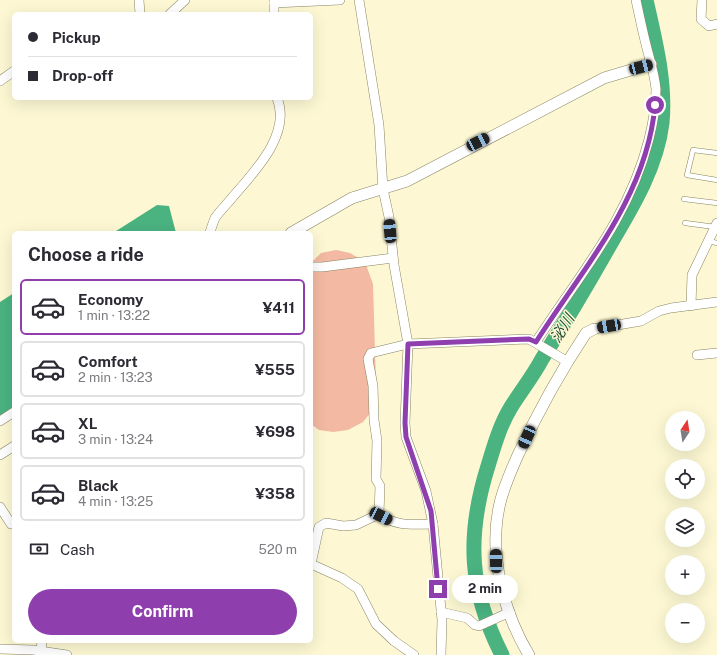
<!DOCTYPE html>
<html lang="en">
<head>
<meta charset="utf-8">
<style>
  :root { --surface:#fff; --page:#f7f7f7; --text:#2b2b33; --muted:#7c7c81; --line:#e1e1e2; --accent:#8f3eae }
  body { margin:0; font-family:"Public Sans","Noto Sans JP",sans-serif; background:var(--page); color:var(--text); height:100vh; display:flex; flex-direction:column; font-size:15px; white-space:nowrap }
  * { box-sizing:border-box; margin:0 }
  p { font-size:13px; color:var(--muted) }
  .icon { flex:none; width:22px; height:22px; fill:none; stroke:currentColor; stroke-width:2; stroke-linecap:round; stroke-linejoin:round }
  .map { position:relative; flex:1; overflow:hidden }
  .panel { position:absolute; left:12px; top:231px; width:301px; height:412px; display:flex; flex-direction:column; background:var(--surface); border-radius:6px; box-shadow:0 4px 16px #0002 }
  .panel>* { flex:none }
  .guide { position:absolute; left:12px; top:12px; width:301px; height:88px; border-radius:6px; box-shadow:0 4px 16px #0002; display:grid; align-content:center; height:88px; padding:0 16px; background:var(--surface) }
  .needle { width:26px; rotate:12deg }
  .buttons { position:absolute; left:665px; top:411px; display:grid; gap:8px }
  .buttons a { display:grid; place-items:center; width:40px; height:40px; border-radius:50%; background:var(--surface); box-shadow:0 4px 16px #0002; font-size:20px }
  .end { position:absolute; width:18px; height:18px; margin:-9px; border:5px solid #8f3eae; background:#fff; box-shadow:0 0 0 2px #fff }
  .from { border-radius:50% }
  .bubble { position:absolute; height:28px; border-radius:14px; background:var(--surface); box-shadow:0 4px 16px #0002; font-size:13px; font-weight:700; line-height:28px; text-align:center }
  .car { position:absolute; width:12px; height:24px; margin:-12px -6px; border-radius:5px; box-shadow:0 0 3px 1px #0007; background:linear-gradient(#222 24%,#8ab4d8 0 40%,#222 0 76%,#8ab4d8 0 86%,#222 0) }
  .guide b { display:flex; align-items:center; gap:14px; height:38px; font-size:15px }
  .guide b+b { border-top:1px solid var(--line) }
  .guide i { width:10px; height:10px; background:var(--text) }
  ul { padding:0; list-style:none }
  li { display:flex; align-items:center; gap:12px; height:56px; margin:0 8px 6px; padding:0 8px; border:2px solid var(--line); border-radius:6px }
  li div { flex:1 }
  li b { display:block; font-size:15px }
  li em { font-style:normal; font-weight:700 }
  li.active { border-color:var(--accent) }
  li>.icon { width:36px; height:36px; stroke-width:1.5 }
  h2 { padding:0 16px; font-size:18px; line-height:48px }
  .pay { display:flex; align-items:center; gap:10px; height:44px; padding:0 16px; font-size:15px }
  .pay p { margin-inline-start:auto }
  .cta { display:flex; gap:8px; margin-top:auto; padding:8px 16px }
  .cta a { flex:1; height:46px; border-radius:24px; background:var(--accent); color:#fff; font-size:16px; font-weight:700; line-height:46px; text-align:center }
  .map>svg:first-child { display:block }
  .forest { fill:#f3b9a2 }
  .water { fill:#4ab380 }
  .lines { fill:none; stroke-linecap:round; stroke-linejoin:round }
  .river { stroke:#4ab380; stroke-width:15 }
  .service-casing { stroke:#888463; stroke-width:5.5 }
  .minor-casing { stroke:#888463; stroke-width:10 }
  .tertiary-casing { stroke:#888463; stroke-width:12 }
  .service { stroke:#fff; stroke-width:4.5 }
  .minor { stroke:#fff; stroke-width:9 }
  .tertiary { stroke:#fff; stroke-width:11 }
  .route { stroke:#8f3eae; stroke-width:5 }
  .labels { text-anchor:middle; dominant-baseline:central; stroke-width:3; stroke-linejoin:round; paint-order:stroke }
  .water-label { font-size:15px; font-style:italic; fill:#224d37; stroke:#fdf8d3 }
</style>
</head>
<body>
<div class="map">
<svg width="717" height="655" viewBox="0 0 717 655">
  <rect width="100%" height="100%" fill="#fdf8d3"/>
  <!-- forest -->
  <path class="forest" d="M336,250L350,253L365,262L373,284L376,385L372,411L363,422L348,430L333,432L319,430L311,424V263L321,253Z"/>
  <!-- water -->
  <g class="water">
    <path d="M157,205L169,206L176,233H113Z"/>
    <path d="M14,293V406L0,416V302Z"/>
  </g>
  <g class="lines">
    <!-- river -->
    <path class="river" d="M502,655C469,590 466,536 488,466C494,446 500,425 511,407C521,391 533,376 542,359C566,321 589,282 611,243C633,206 657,166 662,123C666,82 655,40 646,0"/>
    <defs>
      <g id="service">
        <path d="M717,153L693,150L687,175L717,180"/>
        <path d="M684,199L717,203"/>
        <path d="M685,223L715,227"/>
        <path d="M709,241L717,243"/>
      </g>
      <g id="minor">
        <path d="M139,0L140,14"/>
        <path d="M359,0L379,125L383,189L389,217L394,265L408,344L405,423L406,437L426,491L433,524L442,620L441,655"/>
        <path d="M702,0L701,19L709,26L717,24"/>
        <path d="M274,3L340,0"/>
        <path d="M170,14L185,0"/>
        <path d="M274,14V0"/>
        <path d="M0,81L14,71"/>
        <path d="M210,233C211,228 213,223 215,218C219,212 226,205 231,199C253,173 292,135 277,98"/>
        <path d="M311,267H322L393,258"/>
        <path d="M691,306L692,275L717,223"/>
        <path d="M594,329L641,321L659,311L671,308L717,302"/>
        <path d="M536,342C579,275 629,219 649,139C653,123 656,106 656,89C655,78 652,67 649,56C644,38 640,19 636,0"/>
        <path d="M697,355L717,353"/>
        <path d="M0,421L14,412"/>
        <path d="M0,455L14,446"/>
        <path d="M0,507L11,524"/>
        <path d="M379,514L380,486L376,479L377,441L374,420L373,386L368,359L371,353L408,344L529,339L568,362"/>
        <path d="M379,514C396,527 413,524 433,524"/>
        <path d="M311,564L342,578L358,589L376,624L394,641L414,655"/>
        <path d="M311,564L319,527L326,523L343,526L356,525L379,514"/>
        <path d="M441,612L467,618L475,625L479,626L510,612"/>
        <path d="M0,649L33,650L67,655"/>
        <path d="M41,651L42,641"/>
      </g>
      <g id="tertiary">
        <path d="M291,233L352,198L407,181L604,78L651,64"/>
        <path d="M529,655C503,612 488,552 500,503C504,486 511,471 518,455C538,412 560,372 586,333L594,329"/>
      </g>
    </defs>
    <!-- service casing -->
    <use href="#service" class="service-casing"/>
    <!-- minor casing -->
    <use href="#minor" class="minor-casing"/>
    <!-- tertiary casing -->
    <use href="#tertiary" class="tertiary-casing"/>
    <!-- service -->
    <use href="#service" class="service"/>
    <!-- minor -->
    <use href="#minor" class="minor"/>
    <!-- tertiary -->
    <use href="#tertiary" class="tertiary"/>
  </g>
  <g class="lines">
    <!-- route -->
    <path class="route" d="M438,589L431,511L406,437L405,423L408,344L529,339L536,342C583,268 647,197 655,105"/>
  </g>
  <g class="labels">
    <!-- water labels -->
    <g class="water-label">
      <text transform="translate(562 328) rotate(-58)">泌川</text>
    </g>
  </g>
</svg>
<div class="buttons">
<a><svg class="needle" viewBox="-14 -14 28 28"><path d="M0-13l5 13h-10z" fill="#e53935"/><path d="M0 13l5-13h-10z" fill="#7c7c81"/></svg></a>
<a><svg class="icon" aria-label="locate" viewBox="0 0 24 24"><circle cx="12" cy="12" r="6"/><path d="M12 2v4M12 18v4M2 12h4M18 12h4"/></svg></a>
<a><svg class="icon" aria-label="layers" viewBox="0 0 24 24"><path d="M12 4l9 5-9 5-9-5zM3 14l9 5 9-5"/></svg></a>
<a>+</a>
<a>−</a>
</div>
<i class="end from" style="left:655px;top:105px"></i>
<i class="end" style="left:438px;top:589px"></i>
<div class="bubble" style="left:452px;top:575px;width:66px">2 min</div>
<i class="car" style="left:641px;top:67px;rotate:76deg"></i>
<i class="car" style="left:478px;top:142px;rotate:63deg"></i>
<i class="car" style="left:390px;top:231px;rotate:355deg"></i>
<i class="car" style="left:609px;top:326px;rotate:260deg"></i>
<i class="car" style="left:527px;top:437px;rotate:204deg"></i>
<i class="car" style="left:381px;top:516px;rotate:117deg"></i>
<i class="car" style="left:496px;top:561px;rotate:359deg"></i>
<div class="guide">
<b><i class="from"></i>Pickup</b>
<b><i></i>Drop-off</b>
</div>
<section class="panel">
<h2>Choose a ride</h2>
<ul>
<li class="active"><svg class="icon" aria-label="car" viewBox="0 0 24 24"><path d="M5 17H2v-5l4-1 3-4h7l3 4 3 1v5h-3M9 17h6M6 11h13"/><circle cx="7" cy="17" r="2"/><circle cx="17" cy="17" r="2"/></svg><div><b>Economy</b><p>1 min · 13:22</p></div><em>¥411</em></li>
<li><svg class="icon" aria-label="car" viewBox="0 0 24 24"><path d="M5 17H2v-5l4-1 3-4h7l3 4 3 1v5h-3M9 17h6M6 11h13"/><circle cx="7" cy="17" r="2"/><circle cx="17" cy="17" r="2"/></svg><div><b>Comfort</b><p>2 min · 13:23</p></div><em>¥555</em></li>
<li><svg class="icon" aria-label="car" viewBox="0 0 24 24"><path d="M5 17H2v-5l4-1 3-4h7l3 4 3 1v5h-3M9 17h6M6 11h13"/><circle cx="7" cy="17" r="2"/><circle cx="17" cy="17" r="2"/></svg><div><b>XL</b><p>3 min · 13:24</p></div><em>¥698</em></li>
<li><svg class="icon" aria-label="car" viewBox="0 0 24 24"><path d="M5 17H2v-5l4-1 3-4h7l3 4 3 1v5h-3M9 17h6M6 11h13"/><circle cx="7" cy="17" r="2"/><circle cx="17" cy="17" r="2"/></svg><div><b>Black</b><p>4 min · 13:25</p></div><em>¥358</em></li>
</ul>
<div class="pay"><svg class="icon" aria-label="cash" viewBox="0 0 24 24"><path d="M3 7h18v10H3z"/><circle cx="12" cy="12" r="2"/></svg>Cash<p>520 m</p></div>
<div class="cta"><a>Confirm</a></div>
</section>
</div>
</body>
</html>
